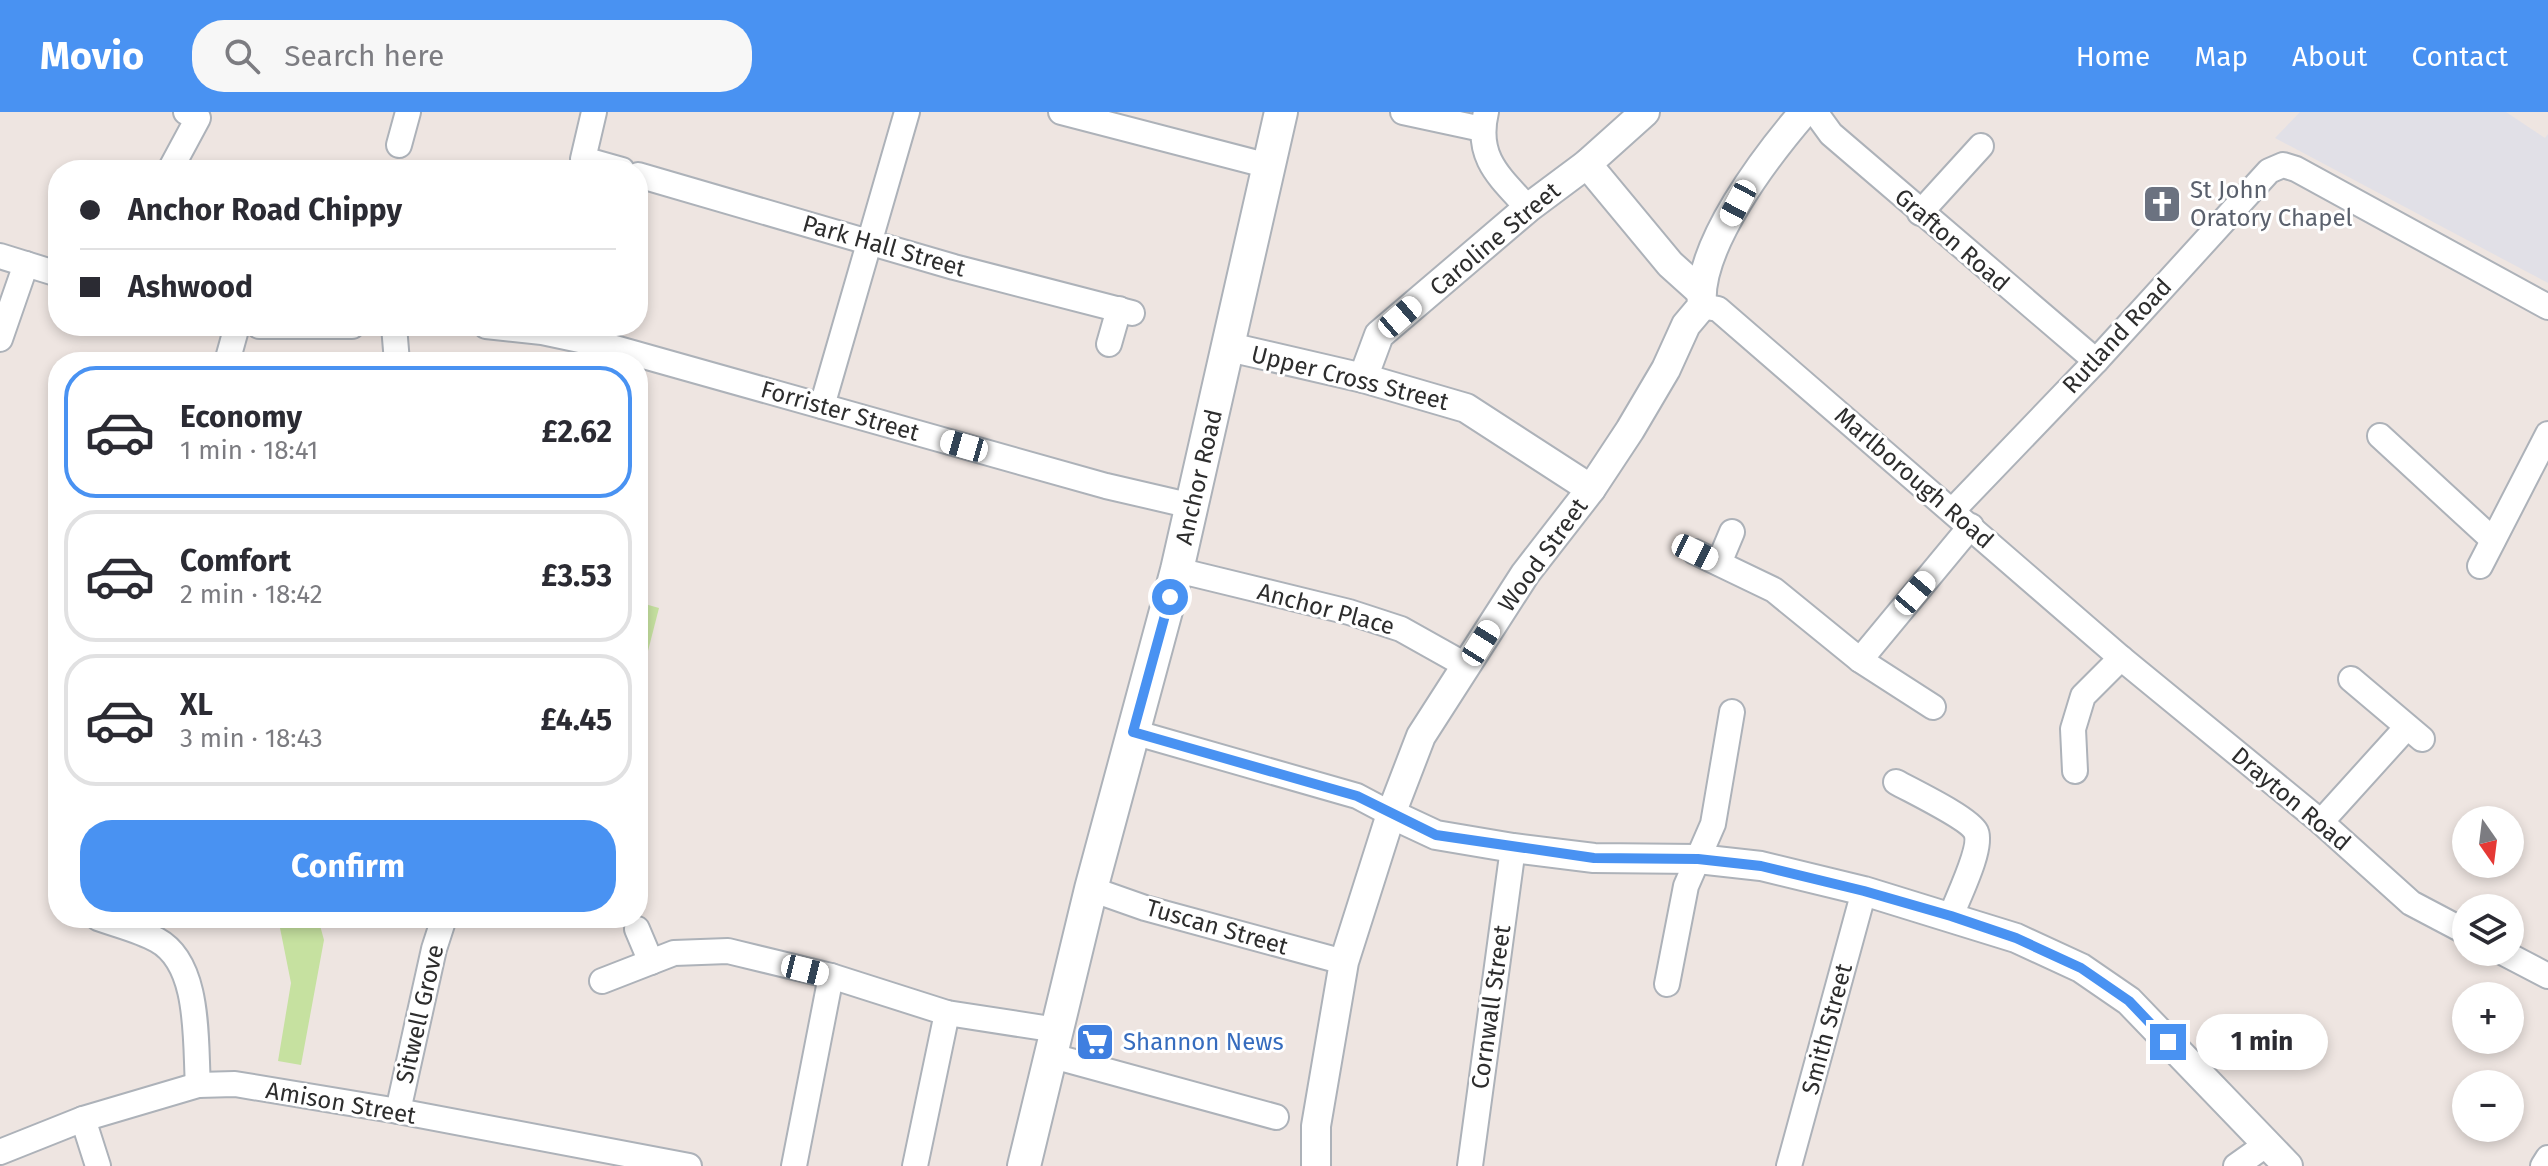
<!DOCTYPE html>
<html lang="en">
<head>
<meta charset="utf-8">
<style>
  :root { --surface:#fff; --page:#f7f7f7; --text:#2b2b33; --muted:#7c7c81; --line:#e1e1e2; --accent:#4992f2 }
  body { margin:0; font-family:"Fira Sans",sans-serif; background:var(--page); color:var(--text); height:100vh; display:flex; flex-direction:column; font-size:30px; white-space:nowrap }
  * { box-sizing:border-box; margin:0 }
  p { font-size:26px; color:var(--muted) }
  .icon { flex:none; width:44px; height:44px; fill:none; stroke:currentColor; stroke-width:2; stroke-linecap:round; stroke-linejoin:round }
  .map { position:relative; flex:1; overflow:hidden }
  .sheet { position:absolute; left:48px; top:240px; width:600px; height:576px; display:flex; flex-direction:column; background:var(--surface); border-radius:32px; box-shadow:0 4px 12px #0003 }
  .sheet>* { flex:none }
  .guide { position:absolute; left:48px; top:48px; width:600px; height:176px; border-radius:32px; box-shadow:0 4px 12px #0003; display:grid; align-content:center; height:176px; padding:0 32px; background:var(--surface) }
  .needle { width:52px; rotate:166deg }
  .tools { position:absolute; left:2452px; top:694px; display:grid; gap:16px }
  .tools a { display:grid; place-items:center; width:72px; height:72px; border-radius:50%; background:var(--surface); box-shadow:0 4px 12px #0003; font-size:40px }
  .end { position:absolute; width:36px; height:36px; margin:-18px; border:10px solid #4992f2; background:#fff; box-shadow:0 0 0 4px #fff }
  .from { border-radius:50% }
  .bubble { position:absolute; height:56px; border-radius:28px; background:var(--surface); box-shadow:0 4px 12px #0003; font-size:26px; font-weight:700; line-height:56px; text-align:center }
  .car { position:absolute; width:24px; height:48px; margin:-24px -12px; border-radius:10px; box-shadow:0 0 6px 2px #0007; background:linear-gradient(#fff 24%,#345 0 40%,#fff 0 76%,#345 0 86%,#fff 0) }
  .guide b { display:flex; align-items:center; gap:28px; height:76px; font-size:30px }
  .guide b+b { border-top:2px solid var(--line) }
  .guide i { width:20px; height:20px; background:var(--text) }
  ul { padding:14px 0 0; list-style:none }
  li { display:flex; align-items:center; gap:24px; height:132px; margin:0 16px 12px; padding:0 16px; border:4px solid var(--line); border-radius:32px }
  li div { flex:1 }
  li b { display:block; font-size:30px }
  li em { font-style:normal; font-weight:700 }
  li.selected { border-color:var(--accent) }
  li>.icon { width:72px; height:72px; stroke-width:1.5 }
  .primary-button { display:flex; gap:16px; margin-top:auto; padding:16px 32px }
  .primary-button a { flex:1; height:92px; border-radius:32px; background:var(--accent); color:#fff; font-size:32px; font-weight:700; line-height:92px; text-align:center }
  header { display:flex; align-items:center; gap:48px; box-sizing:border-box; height:112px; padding:0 40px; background:var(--accent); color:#fff }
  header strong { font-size:38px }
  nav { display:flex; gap:44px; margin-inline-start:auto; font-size:28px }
  .search { width:560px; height:72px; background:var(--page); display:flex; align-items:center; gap:20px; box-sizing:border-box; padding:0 28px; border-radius:32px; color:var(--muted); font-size:30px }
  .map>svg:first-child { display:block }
  .industrial { fill:#e1e0e7 }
  .green { fill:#c6e1a0 }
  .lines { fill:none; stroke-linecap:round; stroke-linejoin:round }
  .minor-casing { stroke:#adb2b9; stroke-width:28 }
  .tertiary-casing { stroke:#adb2b9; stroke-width:32 }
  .secondary-casing { stroke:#adb2b9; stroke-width:36 }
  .minor { stroke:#fff; stroke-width:24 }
  .tertiary { stroke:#fff; stroke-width:28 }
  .secondary { stroke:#fff; stroke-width:32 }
  .route { stroke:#4992f2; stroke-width:10 }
  .labels { text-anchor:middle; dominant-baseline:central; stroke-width:6; stroke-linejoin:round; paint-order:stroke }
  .worship-label { font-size:24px; fill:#5b616d; stroke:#fff; text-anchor:start }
  .street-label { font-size:24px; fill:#2d2d2d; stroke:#fff }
  .shop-label { font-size:24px; fill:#366cbe; stroke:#fff; text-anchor:start }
</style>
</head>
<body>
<header>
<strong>Movio</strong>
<div class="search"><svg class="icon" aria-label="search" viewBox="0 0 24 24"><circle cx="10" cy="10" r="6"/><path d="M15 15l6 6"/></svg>Search here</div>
<nav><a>Home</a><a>Map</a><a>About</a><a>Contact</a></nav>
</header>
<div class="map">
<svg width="2548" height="1054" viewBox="0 0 2548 1054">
  <rect width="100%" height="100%" fill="#eee5e1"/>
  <!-- industrial -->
  <path class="industrial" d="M2300,0H2506L2545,26L2548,22V171L2275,26Z"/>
  <!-- green -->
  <g class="green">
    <path d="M638,490L659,496L638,578Z"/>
    <path d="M278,806H318L324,828L301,953L278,949L291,871Z"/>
  </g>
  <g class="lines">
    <defs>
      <g id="minor">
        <path d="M594,0L583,47L622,58"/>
        <path d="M1061,0L1269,54"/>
        <path d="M1403,0L1482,17"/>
        <path d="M1486,0C1475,46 1500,65 1528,96"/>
        <path d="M1815,0L1831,22L2096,249"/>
        <path d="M399,33L408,0"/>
        <path d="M170,58L198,6L186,0"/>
        <path d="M638,63L954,155L1132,201"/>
        <path d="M1920,101L1981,34"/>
        <path d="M0,144L58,162"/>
        <path d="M1702,194L1718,197L2121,546L2321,710L2411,791L2466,820"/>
        <path d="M259,214H352"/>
        <path d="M394,214L397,250"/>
        <path d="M486,214L542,220L608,234L1106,374L1192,394"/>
        <path d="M0,227L26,152"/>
        <path d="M1109,232L1119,197"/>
        <path d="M227,250L237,214"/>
        <path d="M822,294L907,0"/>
        <path d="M2380,324L2493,428"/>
        <path d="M1953,398L2096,249L2269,59L2283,53L2296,57L2548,195"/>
        <path d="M1695,440L1774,478L1860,548L1933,595"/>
        <path d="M1719,451L1732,420"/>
        <path d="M2480,454L2548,322"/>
        <path d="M1177,458L1349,500L1401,517L1467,554"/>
        <path d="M1860,548L1971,414"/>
        <path d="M2351,567L2422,627"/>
        <path d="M1133,620L1357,684L1391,702"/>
        <path d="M2075,659L2073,617L2083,584L2121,546"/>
        <path d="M1896,670C1912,679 1969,706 1976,720C1983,736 1957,787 1951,804"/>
        <path d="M2321,710L2407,615"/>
        <path d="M1091,777L1145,796L1344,850"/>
        <path d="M98,806C117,813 139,818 157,828C201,852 195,930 198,973"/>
        <path d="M637,817L651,850"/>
        <path d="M2502,840L2548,864"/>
        <path d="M602,869L674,841L728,839L831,864L947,901L1057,918"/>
        <path d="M1667,872L1686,774L1713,712L1732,600"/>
        <path d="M1049,943L1276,1005"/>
        <path d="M398,999L434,837L444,806"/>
        <path d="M83,1007L98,1054"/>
        <path d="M0,1040L83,1007L198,973L235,972L398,999L689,1054"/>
        <path d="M794,1054L831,864"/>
        <path d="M915,1054L947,901"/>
        <path d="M1470,1054L1513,736"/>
        <path d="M1789,1054L1864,779"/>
        <path d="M2236,1054L2267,1032"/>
        <path d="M2543,1054L2548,1046"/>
      </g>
      <g id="tertiary">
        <path d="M1587,52L1670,152L1700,179"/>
        <path d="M1229,235L1363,266L1466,296L1591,377"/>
        <path d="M1363,266L1379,223L1528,96L1587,52L1645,0"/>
        <path d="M1391,702L1436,723L1513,736L1594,746L1698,747L1761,754L1864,779L2016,826L2081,856L2129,889L2288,1054"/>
        <path d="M1316,1054V1014L1344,850L1391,702L1421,624L1525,462L1591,377L1630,318L1666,257L1686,213L1702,194C1696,135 1767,43 1804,0"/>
      </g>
      <path id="secondary" d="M1024,1054L1091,777L1177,458L1281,0"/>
    </defs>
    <!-- minor casing -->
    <use href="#minor" class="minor-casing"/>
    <!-- tertiary casing -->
    <use href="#tertiary" class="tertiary-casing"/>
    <!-- secondary casing -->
    <use href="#secondary" class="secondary-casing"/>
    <!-- minor -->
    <use href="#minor" class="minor"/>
    <!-- tertiary -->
    <use href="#tertiary" class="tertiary"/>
    <!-- secondary -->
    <use href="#secondary" class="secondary"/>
  </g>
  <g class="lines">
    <!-- route -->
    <path class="route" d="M1170,485L1133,620L1357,684L1436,723L1594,746L1698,747L1761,754L1864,779L1951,804L2016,826L2081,856L2129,889L2168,930"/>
  </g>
  <!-- icons -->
  <defs>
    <symbol id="church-square" viewBox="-11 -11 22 22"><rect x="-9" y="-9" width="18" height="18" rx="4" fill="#6b7280" stroke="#fff"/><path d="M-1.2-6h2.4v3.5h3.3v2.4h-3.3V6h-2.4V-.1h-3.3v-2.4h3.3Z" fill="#fff"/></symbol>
    <symbol id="supermarket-square" viewBox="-11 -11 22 22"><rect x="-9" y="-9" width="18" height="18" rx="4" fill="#3f7fe0" stroke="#fff"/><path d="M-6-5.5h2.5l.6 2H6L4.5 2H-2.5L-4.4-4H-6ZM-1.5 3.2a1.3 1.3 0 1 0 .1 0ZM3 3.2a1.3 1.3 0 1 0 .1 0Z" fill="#fff"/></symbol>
  </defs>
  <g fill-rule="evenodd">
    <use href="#church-square" x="2140" y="70" width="44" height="44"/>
    <use href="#supermarket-square" x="1073" y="908" width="44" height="44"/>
  </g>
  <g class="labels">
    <!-- worship labels -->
    <g class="worship-label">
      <text x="2190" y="78">St John<tspan x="2190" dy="28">Oratory Chapel</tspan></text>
    </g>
    <!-- street labels -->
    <g class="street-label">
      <text transform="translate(1495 127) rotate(-40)">Caroline Street</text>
      <text transform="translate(1952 128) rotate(41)">Grafton Road</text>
      <text transform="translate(884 134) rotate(16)">Park Hall Street</text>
      <text transform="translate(2117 224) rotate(-47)">Rutland Road</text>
      <text transform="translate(1350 266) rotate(14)">Upper Cross Street</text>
      <text transform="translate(840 299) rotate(16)">Forrister Street</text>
      <text transform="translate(1199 365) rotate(-77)">Anchor Road</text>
      <text transform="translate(1914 366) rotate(41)">Marlborough Road</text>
      <text transform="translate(1543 443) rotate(-54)">Wood Street</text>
      <text transform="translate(1326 497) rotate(15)">Anchor Place</text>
      <text transform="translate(2291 687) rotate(40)">Drayton Road</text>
      <text transform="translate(1217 815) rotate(16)">Tuscan Street</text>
      <text transform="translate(1491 895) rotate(-82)">Cornwall Street</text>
      <text transform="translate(420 902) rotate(-77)">Sitwell Grove</text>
      <text transform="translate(1827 917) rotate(-75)">Smith Street</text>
      <text transform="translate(341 991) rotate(10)">Amison Street</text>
    </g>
    <!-- shop labels -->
    <g class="shop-label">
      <text x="1123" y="930">Shannon News</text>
    </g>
  </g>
</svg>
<div class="tools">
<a><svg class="needle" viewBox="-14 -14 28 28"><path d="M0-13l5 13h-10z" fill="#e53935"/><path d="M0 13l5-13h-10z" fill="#7c7c81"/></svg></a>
<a><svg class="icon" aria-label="layers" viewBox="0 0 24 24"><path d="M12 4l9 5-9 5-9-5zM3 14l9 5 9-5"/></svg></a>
<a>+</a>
<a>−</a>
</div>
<i class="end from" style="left:1170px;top:485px"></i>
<i class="end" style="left:2168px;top:930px"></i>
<div class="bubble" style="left:2196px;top:902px;width:132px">1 min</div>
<i class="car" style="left:1738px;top:91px;rotate:208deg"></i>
<i class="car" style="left:1400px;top:205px;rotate:49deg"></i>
<i class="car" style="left:964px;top:334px;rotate:286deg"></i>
<i class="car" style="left:1695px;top:440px;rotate:116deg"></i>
<i class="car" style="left:1915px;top:481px;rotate:40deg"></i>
<i class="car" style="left:1481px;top:531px;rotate:32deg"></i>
<i class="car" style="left:805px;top:858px;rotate:104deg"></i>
<div class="guide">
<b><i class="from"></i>Anchor Road Chippy</b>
<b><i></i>Ashwood</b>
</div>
<section class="sheet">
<ul>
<li class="selected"><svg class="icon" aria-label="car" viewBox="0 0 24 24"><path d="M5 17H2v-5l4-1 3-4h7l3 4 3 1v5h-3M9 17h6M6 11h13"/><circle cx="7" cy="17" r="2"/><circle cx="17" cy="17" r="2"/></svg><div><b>Economy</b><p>1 min · 18:41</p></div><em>£2.62</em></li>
<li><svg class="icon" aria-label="car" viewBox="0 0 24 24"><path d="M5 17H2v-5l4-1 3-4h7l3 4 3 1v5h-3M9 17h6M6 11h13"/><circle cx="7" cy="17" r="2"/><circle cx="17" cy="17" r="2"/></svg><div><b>Comfort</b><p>2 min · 18:42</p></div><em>£3.53</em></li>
<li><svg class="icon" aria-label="car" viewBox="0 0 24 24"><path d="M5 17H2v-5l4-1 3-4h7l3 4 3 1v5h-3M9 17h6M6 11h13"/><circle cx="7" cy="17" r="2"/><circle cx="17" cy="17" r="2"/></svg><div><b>XL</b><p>3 min · 18:43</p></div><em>£4.45</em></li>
</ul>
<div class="primary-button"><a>Confirm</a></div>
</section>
</div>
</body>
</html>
